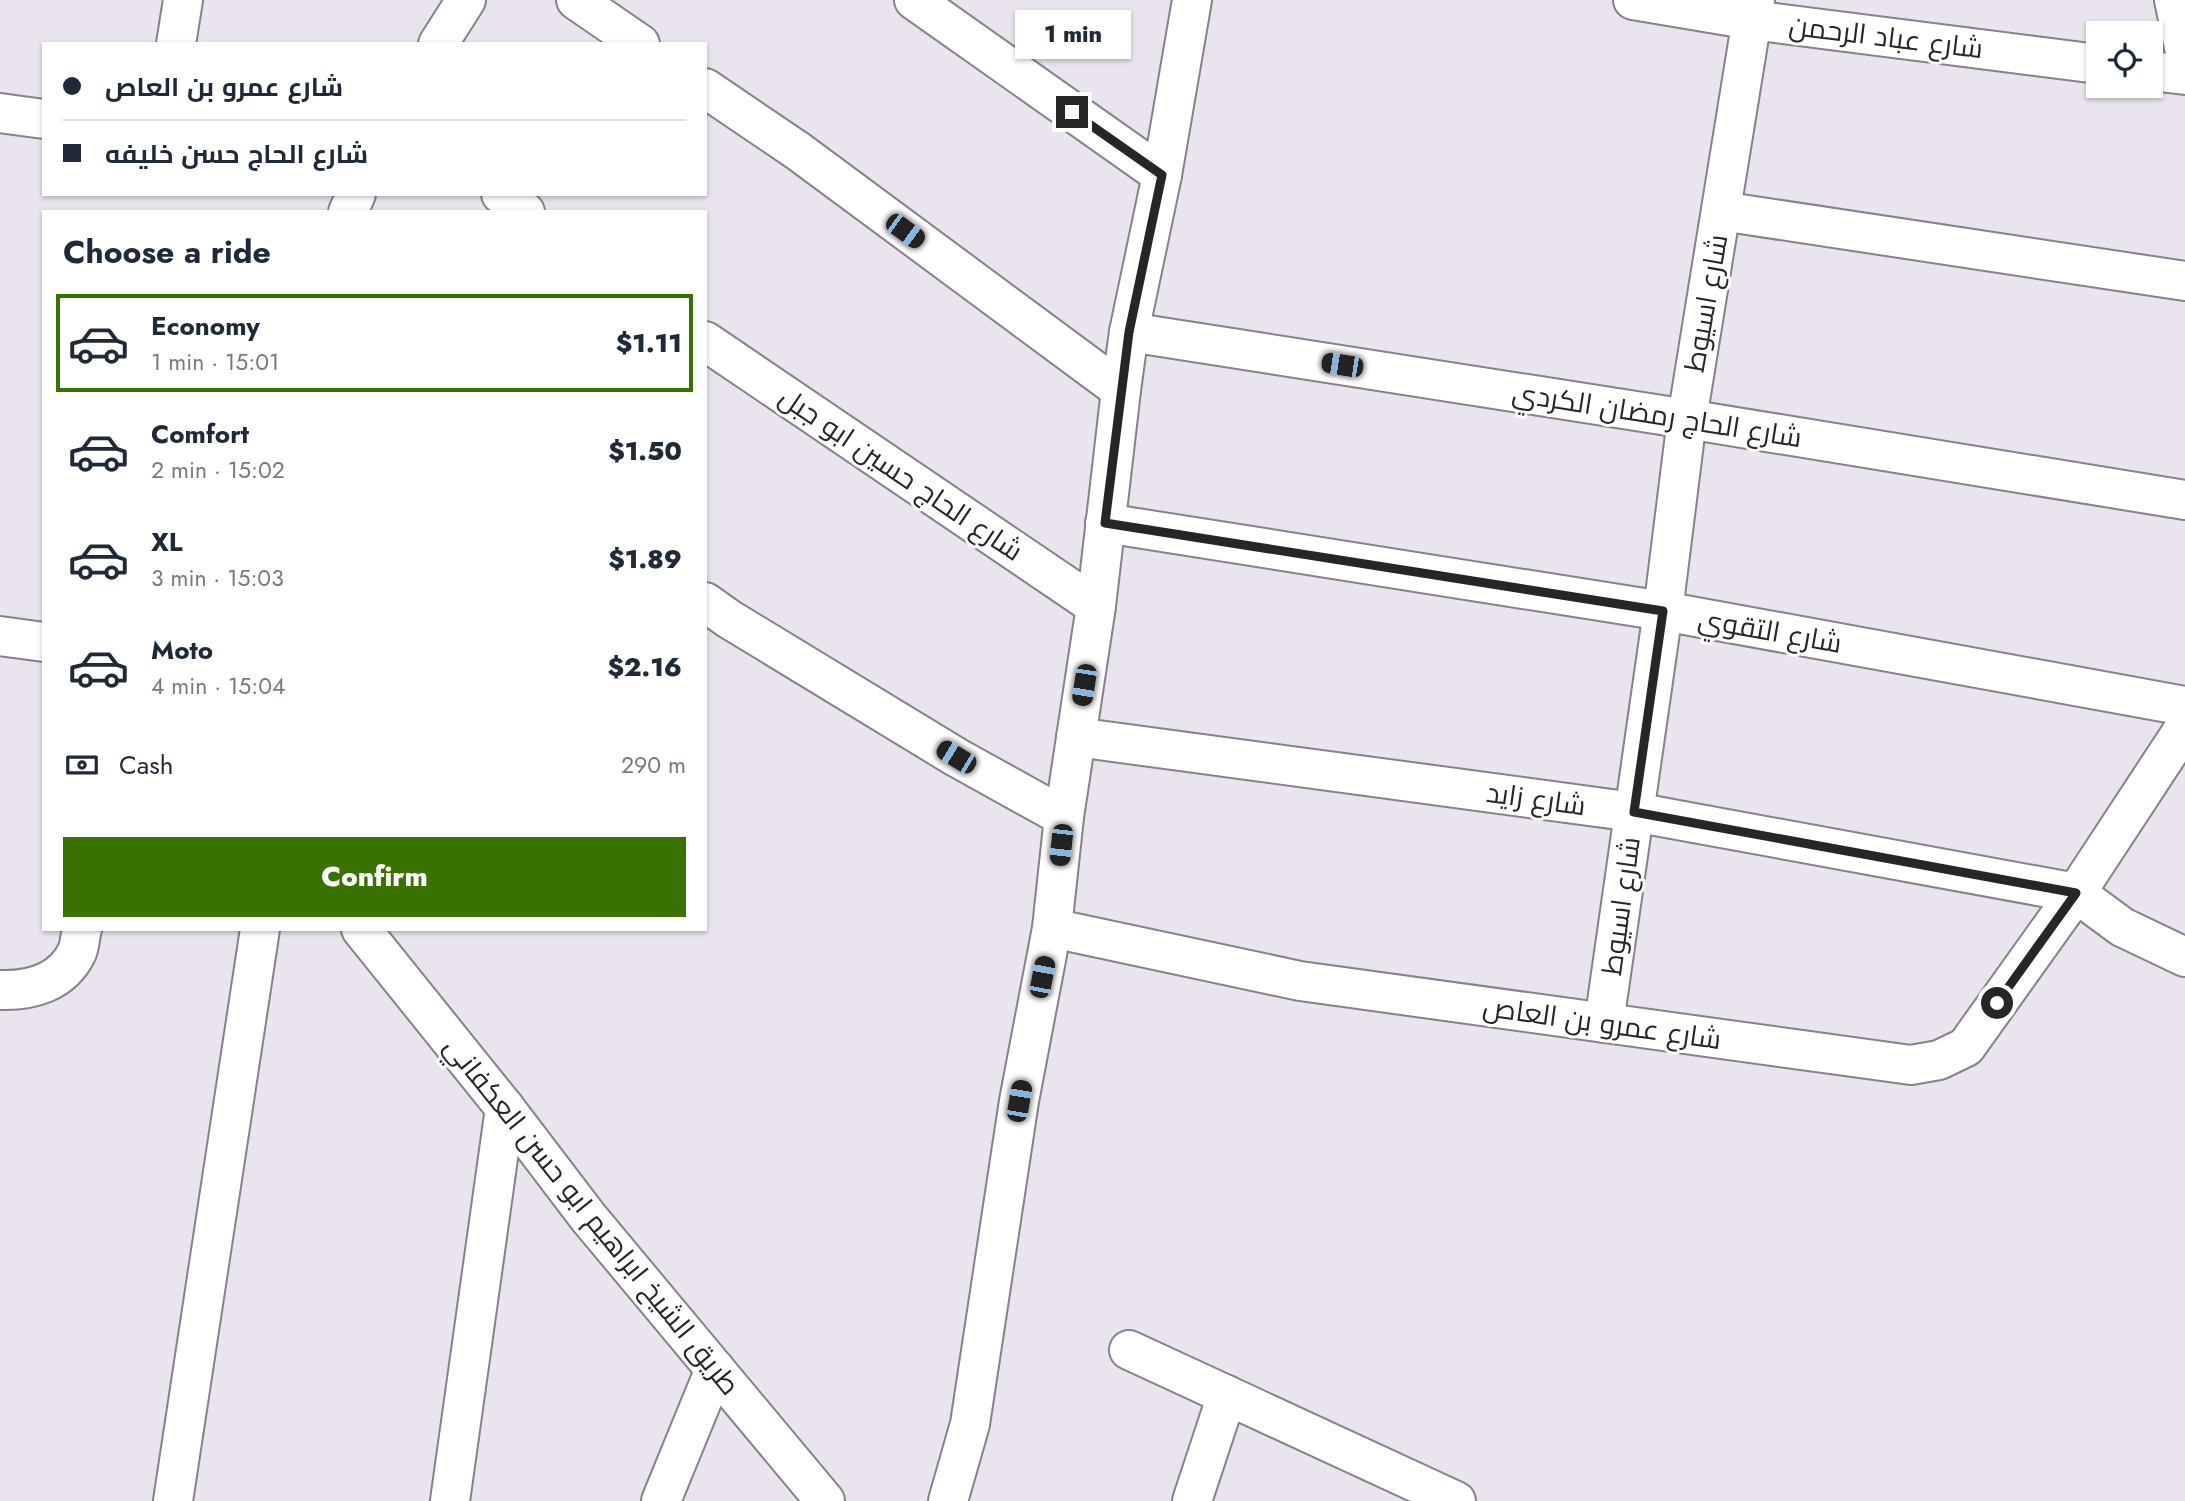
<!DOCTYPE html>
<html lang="en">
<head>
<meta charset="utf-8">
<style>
  :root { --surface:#fff; --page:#f2f2f3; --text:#1f2937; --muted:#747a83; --line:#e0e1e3; --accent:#3a7200 }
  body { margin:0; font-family:Jost,Cairo,sans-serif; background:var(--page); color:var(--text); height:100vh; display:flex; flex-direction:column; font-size:26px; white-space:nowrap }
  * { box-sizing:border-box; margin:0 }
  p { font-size:23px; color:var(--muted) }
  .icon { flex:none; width:38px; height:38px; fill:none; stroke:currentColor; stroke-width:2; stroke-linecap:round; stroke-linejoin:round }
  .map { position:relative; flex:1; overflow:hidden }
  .drawer { position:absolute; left:42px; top:210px; width:665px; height:721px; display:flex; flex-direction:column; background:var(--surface); border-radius:0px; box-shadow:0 2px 5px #0004 }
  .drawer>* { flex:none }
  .top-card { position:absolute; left:42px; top:42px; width:665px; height:154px; border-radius:0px; box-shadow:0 2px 5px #0004; display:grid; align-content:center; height:154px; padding:0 21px; background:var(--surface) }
  .buttons { position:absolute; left:2086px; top:21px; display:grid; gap:14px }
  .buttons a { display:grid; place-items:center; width:77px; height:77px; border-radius:0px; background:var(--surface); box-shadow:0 2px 5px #0004; font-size:35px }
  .end { position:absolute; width:32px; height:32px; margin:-16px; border:9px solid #272528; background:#fff; box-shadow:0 0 0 4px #fff }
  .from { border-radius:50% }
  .bubble { position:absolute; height:49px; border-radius:0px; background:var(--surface); box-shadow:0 2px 5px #0004; font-size:23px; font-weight:800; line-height:49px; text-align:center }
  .car { position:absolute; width:21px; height:42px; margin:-21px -10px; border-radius:9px; box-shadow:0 0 5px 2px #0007; background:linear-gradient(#222 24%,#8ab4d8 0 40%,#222 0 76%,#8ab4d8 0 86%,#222 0) }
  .top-card b { display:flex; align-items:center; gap:24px; height:66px; font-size:26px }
  .top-card b+b { border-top:2px solid var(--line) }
  .top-card i { width:18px; height:18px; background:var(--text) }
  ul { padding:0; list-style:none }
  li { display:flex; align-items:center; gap:21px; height:98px; margin:0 14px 10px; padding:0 7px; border:4px solid transparent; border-radius:0px }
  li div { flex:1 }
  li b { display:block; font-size:26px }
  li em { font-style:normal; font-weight:800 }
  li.current { border-color:var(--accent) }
  li>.icon { width:63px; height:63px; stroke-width:1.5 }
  h2 { padding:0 21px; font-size:32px; line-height:84px }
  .pay { display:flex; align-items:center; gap:18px; height:77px; padding:0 21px; font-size:26px }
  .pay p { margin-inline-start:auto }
  .button { display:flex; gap:14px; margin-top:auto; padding:14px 21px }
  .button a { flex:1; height:80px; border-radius:0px; background:var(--accent); color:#fff; font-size:28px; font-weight:800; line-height:80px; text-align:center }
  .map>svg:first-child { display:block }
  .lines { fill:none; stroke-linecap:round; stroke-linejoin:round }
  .minor-casing { stroke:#868289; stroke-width:42 }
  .minor { stroke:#fff; stroke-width:38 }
  .route { stroke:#272528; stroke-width:9 }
  .labels { text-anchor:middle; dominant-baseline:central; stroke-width:6; stroke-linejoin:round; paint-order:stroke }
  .street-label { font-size:28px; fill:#272528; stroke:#fff }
</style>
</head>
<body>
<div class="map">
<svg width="2185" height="1501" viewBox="0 0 2185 1501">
  <rect width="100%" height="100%" fill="#e9e4ed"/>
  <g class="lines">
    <defs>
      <g id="minor">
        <path d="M576,0L640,44"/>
        <path d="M914,0L1162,175"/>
        <path d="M1633,0L1752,20L2098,64"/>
        <path d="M2174,0L2185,52"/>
        <path d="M176,44L183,0"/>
        <path d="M438,44L466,0"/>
        <path d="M2151,71L2185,75"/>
        <path d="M705,88L798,151L1121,390"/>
        <path d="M0,113L44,119"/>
        <path d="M501,194L525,212"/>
        <path d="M1721,211L2185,281"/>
        <path d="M348,212L356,194"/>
        <path d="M1129,332L1687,419L2185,500"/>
        <path d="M705,341L1096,606"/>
        <path d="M1105,523L1663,611L2185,706"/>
        <path d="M705,602L729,619L956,757L1064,817"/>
        <path d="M0,636L44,642"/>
        <path d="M1076,737L1634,812L2076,893L2122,927L2185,957"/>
        <path d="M1052,928L1300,981L1911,1065L1939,1060L1966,1047L2076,893L2185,727"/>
        <path d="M361,929L505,1108L588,1217L825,1501"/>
        <path d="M0,990C31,991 62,983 77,952C80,945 80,936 82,929"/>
        <path d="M1604,1023L1663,611L1687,419L1755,0"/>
        <path d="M1129,1350L1456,1501"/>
        <path d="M173,1501L260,929"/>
        <path d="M450,1501L505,1108"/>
        <path d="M661,1501L715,1369"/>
        <path d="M948,1501L970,1424L1019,1101L1052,928L1064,817L1096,606L1121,390L1129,332L1162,175L1192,0"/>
        <path d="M1192,1501L1227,1395"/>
      </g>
    </defs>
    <!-- minor casing -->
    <use href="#minor" class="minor-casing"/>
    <!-- minor -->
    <use href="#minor" class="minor"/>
  </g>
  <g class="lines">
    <!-- route -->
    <path class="route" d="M1072,112L1162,175L1129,332L1105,523L1663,611L1634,812L2076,893L1997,1003"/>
  </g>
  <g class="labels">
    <!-- street labels -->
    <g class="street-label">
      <text transform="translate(1886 37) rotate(7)">شارع عباد الرحمن</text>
      <text transform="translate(1706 303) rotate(-80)">شارع اسيوط</text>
      <text transform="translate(1657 415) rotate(9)">شارع الحاج رمضان الكردي</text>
      <text transform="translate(901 474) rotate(34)">شارع الحاج حسين ابو جبل</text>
      <text transform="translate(1770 631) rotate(10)">شارع التقوي</text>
      <text transform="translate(1536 799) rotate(8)">شارع زايد</text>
      <text transform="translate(1621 906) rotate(-82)">شارع اسيوط</text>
      <text transform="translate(1602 1023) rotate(8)">شارع عمرو بن العاص</text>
      <text transform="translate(592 1216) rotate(51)">طريق الشيخ ابراهيم ابو حسن العكفاني</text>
    </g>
  </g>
</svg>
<div class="buttons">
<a><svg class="icon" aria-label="locate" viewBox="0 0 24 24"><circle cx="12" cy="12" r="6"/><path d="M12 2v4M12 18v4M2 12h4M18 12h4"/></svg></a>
</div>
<i class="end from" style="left:1997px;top:1003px"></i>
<i class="end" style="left:1072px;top:112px"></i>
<div class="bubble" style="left:1015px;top:10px;width:116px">1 min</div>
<i class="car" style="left:905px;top:231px;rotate:126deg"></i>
<i class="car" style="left:1342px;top:365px;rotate:279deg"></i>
<i class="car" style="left:1084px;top:685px;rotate:189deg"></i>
<i class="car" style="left:956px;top:757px;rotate:301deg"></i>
<i class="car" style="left:1061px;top:845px;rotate:186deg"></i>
<i class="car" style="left:1042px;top:977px;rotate:11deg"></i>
<i class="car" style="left:1019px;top:1101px;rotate:10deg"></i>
<div class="top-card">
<b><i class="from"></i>شارع عمرو بن العاص</b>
<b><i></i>شارع الحاج حسن خليفه</b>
</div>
<section class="drawer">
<h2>Choose a ride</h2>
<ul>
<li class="current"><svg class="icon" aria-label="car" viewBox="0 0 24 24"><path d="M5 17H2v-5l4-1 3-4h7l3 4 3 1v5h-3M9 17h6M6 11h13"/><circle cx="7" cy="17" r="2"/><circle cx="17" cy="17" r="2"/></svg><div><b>Economy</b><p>1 min · 15:01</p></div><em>$1.11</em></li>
<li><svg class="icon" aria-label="car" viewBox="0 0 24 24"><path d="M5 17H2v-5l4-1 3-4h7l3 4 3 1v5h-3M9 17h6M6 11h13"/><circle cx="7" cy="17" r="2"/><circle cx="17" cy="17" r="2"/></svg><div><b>Comfort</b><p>2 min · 15:02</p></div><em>$1.50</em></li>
<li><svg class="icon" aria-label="car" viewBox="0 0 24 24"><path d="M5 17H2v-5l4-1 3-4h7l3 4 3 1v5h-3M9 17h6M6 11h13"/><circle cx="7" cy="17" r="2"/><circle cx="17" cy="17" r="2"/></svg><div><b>XL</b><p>3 min · 15:03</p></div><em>$1.89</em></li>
<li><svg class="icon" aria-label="car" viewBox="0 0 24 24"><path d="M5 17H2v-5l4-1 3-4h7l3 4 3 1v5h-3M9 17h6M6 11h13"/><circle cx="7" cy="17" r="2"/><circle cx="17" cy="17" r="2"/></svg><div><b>Moto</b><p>4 min · 15:04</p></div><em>$2.16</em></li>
</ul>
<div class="pay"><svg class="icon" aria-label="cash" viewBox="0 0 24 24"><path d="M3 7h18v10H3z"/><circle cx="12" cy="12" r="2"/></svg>Cash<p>290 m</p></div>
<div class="button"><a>Confirm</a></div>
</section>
</div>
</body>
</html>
